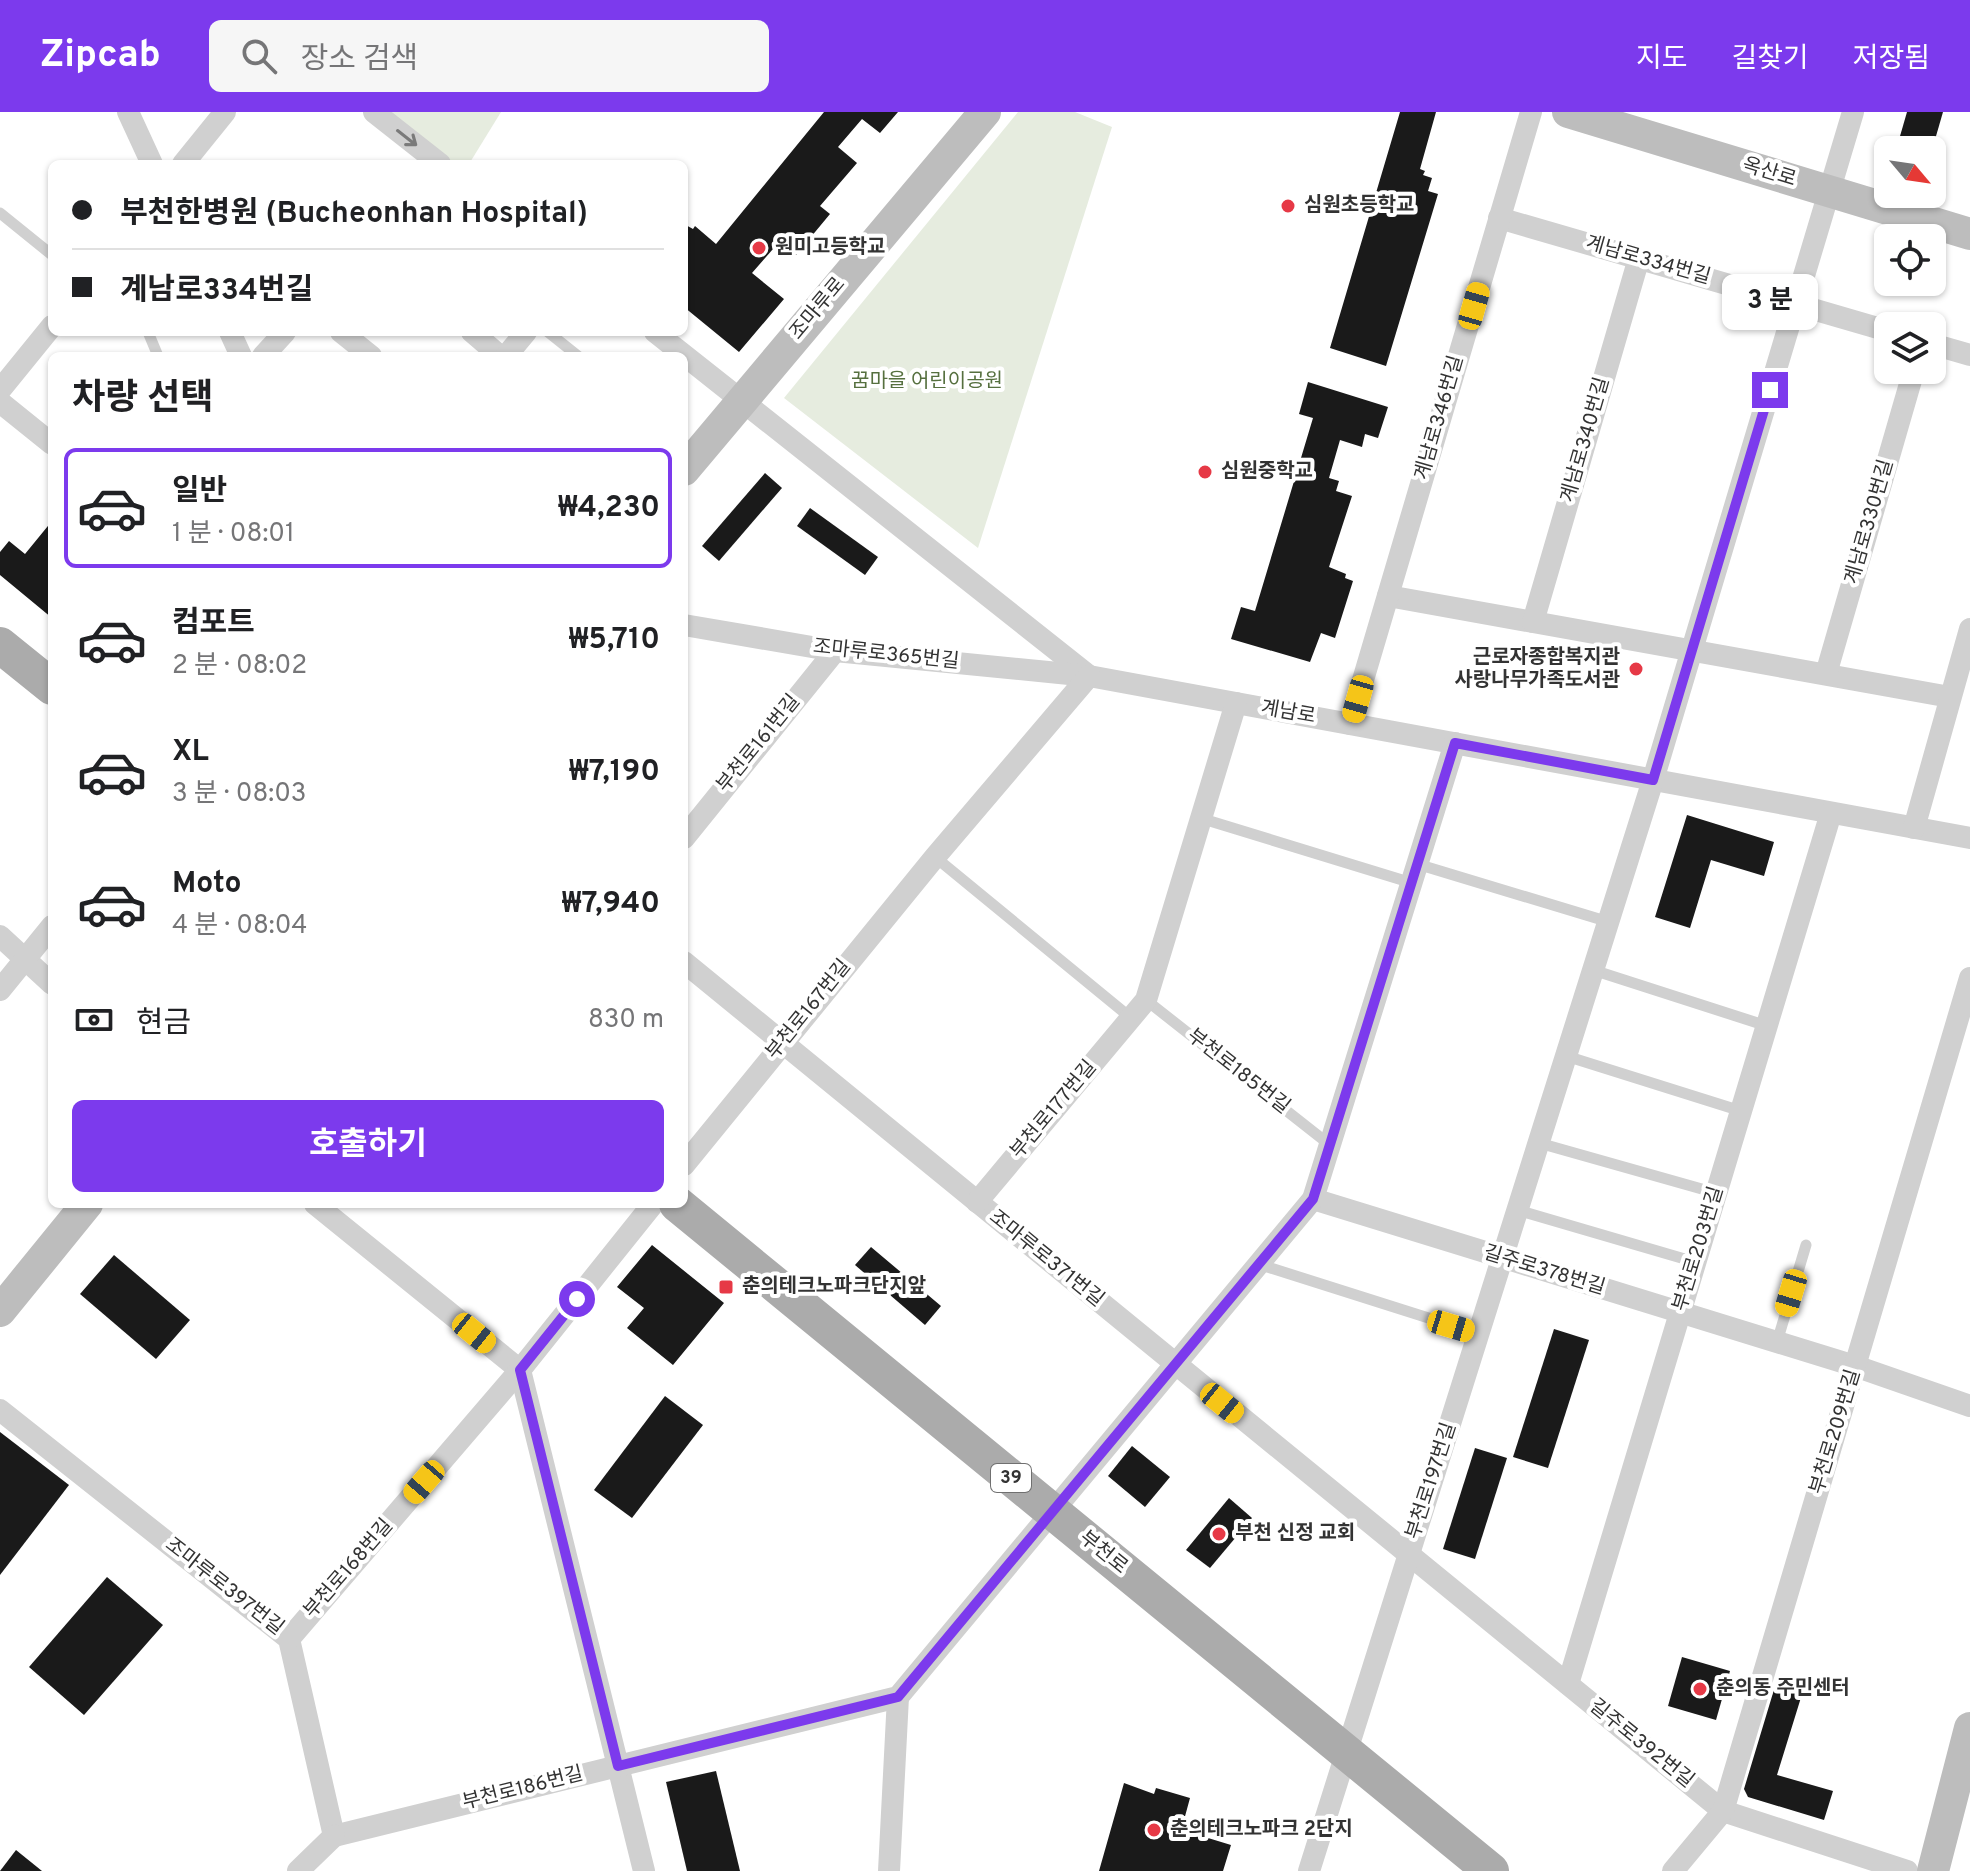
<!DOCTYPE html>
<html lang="ko">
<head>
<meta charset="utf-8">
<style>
  :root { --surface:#fff; --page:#f6f6f6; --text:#202124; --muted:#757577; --line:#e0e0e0; --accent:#7c3aed }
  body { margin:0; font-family:Overpass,"Noto Sans KR",sans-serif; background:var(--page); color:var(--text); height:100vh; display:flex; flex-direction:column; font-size:30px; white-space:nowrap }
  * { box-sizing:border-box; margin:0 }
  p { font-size:26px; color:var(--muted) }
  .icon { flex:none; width:44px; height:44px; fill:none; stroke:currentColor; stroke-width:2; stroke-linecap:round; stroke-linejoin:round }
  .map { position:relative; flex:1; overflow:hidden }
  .side { position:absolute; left:48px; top:240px; width:640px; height:856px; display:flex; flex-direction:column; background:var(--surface); border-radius:12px; box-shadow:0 2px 6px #0004 }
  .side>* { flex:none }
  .top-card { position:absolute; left:48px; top:48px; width:640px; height:176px; border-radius:12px; box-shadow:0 2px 6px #0004; display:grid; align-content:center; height:176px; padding:0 24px; background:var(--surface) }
  .needle { width:52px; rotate:119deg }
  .controls { position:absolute; left:1874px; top:24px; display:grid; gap:16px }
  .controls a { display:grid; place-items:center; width:72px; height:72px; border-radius:12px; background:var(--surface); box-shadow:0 2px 6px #0004; font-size:40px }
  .end { position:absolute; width:36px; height:36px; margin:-18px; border:10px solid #7c3aed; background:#fff; box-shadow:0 0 0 4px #fff }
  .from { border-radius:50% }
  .bubble { position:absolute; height:56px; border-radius:12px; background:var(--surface); box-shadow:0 2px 6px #0004; font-size:26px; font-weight:700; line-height:56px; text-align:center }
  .car { position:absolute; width:24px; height:48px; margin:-24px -12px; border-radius:10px; box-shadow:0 0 6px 2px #0007; background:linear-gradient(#f5c518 24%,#345 0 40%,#f5c518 0 76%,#345 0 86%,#f5c518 0) }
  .top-card b { display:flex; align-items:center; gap:28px; height:76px; font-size:30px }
  .top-card b+b { border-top:2px solid var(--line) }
  .top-card i { width:20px; height:20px; background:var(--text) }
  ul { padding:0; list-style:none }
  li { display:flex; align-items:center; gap:24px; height:120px; margin:0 16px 12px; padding:0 8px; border:4px solid transparent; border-radius:12px }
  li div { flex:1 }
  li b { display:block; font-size:30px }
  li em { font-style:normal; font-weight:700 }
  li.on { border-color:var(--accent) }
  li>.icon { width:72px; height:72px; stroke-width:1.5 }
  h2 { padding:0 24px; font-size:36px; line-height:96px }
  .pay { display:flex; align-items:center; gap:20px; height:88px; padding:0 24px; font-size:30px }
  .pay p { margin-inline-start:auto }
  .action { display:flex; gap:16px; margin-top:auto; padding:16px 24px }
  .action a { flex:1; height:92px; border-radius:12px; background:var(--accent); color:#fff; font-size:32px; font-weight:700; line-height:92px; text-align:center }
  header { display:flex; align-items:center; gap:48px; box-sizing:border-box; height:112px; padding:0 40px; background:var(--accent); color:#fff }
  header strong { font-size:38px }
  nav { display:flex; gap:44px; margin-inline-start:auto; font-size:28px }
  .search { width:560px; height:72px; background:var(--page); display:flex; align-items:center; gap:20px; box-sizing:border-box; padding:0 28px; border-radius:12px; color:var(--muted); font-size:30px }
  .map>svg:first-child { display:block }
  .green { fill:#e6ecdf }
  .building { fill:#1a1a1a }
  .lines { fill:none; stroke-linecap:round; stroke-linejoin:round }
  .lane { stroke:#d0d0d0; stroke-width:11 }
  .street { stroke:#d0d0d0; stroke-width:22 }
  .secondary { stroke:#bdbdbd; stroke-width:32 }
  .primary { stroke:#ababab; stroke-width:36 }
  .oneway { stroke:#7a7a7a }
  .route { stroke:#7c3aed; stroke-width:10 }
  .poi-dot { fill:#e63946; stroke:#fff; stroke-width:3 }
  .labels { text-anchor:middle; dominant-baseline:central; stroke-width:8; stroke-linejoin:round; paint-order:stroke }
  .shield { fill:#fff; stroke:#707070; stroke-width:2 }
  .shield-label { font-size:18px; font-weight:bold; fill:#333 }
  .street-label { font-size:20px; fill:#333; stroke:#fff }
  .poi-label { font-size:20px; font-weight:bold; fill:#333; stroke:#fff; text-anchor:start }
  .park-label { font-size:20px; fill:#56703f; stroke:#fff }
</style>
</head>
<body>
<header>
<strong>Zipcab</strong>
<div class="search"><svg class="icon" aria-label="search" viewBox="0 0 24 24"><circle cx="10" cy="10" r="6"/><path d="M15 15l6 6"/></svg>장소 검색</div>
<nav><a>지도</a><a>길찾기</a><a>저장됨</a></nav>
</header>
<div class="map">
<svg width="1970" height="1759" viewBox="0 0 1970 1759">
  <rect width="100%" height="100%" fill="#fff"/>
  <!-- green -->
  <g class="green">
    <path d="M384,0H501L469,52H450Z"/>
    <path d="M1018,0H1075L1112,15L978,436L784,286Z"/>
  </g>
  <!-- building -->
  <g class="building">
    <path d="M824,0H898L880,21L862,7L838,35L857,51L820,94L830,102L796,143L780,129L752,161L784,187L739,240L684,195V112L693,117L695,114L716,132Z"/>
    <path d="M1400,0H1436L1420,57L1425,59L1423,63L1432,66L1428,79L1438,82L1386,254L1330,236Z"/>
    <path d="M1907,0H1943L1932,38H1896Z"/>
    <path d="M1308,270L1388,295L1378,326L1365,322L1362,335L1340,328L1329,366L1339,369L1336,379L1352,384L1329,455L1346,462L1345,466L1353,469L1335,526L1321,521L1310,550L1231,527L1241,495L1255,499L1313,306L1299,302Z"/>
    <path d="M765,361L782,376L719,449L702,434Z"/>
    <path d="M810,396L878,445L865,463L797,414Z"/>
    <path d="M52,409V506L0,463V440L9,429L25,442Z"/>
    <path d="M1687,703L1774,730L1764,764L1711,748L1690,816L1655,805Z"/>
    <path d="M652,1133L724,1191L673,1253L627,1216L644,1196L617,1175Z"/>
    <path d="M871,1135L941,1194L925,1213L855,1153Z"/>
    <path d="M114,1143L190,1208L156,1247L80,1182Z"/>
    <path d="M1554,1217L1589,1228L1548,1356L1513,1345Z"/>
    <path d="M665,1284L703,1313L632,1406L594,1378Z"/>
    <path d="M0,1320L69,1373L0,1463Z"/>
    <path d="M1132,1334L1170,1365L1145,1395L1108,1364Z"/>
    <path d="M1475,1336L1507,1346L1475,1447L1443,1437Z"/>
    <path d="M1229,1386L1252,1406L1210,1456L1186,1438Z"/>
    <path d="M107,1465L163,1513L84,1603L29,1555Z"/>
    <path d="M1682,1545L1730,1559L1716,1608L1668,1594Z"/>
    <path d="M1776,1571L1803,1579L1777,1663L1833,1679L1824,1708L1748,1685L1744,1677Z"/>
    <path d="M716,1659L740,1759H687L666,1670Z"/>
    <path d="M1124,1671L1154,1682L1156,1676L1190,1686L1184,1708L1198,1713L1195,1722L1231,1733L1223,1759H1099Z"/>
    <path d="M16,1738L42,1759H0Z"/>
  </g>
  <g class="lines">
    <!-- lane -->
    <g class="lane">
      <path d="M0,101L52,143"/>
      <path d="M148,220L158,244"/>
      <path d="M548,220L578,244"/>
      <path d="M1200,706L1412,771"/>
      <path d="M935,745L1131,906"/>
      <path d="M1417,752L1609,810"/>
      <path d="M1593,858L1767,914"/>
      <path d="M1146,888L1330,1033"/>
      <path d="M1566,944L1741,999"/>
      <path d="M1539,1031L1716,1081"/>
      <path d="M1517,1098L1695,1150"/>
      <path d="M1258,1152L1479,1222"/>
      <path d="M1777,1230L1806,1133"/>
    </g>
    <!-- street -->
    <g class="street">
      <path d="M128,0L152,52"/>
      <path d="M374,0L440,52"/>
      <path d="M183,52L225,0"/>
      <path d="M1499,106L1888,219"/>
      <path d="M230,220L241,244"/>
      <path d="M341,220L371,244"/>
      <path d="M472,220L500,244"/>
      <path d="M655,220L1088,563"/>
      <path d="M1932,232L1970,243"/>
      <path d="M263,244L285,220"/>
      <path d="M506,244L526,220"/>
      <path d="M0,278L52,214"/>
      <path d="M0,290L52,332"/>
      <path d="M1388,484L1950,585"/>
      <path d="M1533,510L1639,146"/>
      <path d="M684,513L835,539L1089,564L1970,726"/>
      <path d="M1826,562L1914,258"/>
      <path d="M1350,612L1531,0"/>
      <path d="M1914,716L1970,517"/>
      <path d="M684,726L835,539"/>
      <path d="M0,824L52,872"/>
      <path d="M684,850L1723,1699L1907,1759"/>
      <path d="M0,878L52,814"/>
      <path d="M684,1053L935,745L1089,564"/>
      <path d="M1313,1087L1855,1254L1970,1294"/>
      <path d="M977,1090L1146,888L1236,591"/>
      <path d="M315,1092L520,1258L644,1759"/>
      <path d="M0,1298L289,1527L334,1724"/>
      <path d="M289,1527L520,1258L653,1092"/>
      <path d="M1568,1572L1831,701"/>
      <path d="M334,1724L898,1585L1313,1087L1455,631"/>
      <path d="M298,1759L334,1724"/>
      <path d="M889,1759L898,1585"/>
      <path d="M1309,1759L1653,668L1853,0"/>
      <path d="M1673,1759L1723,1699L1970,866"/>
    </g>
    <!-- secondary -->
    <g class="secondary">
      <path d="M1568,0L1970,122"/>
      <path d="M684,358L985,0"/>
      <path d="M0,1199L87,1092"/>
      <path d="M1933,1759L1970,1616"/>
    </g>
    <!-- primary -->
    <g class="primary">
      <path d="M0,533L52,575"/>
      <path d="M677,1092L1491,1759"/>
    </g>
  </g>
  <!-- one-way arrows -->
  <defs><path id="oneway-shaft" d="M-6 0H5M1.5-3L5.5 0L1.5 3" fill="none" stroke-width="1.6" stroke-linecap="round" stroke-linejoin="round" transform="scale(2)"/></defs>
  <use class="oneway" href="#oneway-shaft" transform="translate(407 26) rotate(38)"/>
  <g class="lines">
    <!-- route -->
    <path class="route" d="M577,1187L520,1258L618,1654L898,1585L1313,1087L1455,631L1653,668L1770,278"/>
  </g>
  <!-- markers -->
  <g class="poi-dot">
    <circle cx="1288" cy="94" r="8"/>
    <circle cx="759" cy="136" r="8"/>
    <circle cx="1205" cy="360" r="8"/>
    <circle cx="1636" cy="557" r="8"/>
    <rect x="718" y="1167" width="16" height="16" rx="4"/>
    <circle cx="1219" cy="1422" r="8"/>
    <circle cx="1700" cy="1577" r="8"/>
    <circle cx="1154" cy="1718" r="8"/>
  </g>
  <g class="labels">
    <!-- shield labels -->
    <rect class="shield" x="991" y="1352" width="40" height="28" rx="6"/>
    <g class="shield-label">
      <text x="1011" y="1366">39</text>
    </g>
    <!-- street labels -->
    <g class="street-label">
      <text transform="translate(1769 61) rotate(17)">옥산로</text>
      <text transform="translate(1648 149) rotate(16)">계남로334번길</text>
      <text transform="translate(818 197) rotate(-50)">조마루로</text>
      <text transform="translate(1440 306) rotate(-74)">계남로346번길</text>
      <text transform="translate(1586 328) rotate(-74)">계남로340번길</text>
      <text transform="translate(1870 410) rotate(-74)">계남로330번길</text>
      <text transform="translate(886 543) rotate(6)">조마루로365번길</text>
      <text transform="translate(1288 601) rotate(10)">계남로</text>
      <text transform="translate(759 632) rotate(-51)">부천로161번길</text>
      <text transform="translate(809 898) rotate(-51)">부천로167번길</text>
      <text transform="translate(1238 960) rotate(38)">부천로185번길</text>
      <text transform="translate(1054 998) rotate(-50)">부천로177번길</text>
      <text transform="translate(1699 1137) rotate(-73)">부천로203번길</text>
      <text transform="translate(1046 1147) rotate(39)">조마루로371번길</text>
      <text transform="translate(1544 1159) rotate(17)">길주로378번길</text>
      <text transform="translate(1836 1320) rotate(-73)">부천로209번길</text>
      <text transform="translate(1432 1369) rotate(-72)">부천로197번길</text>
      <text transform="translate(1103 1441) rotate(39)">부천로</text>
      <text transform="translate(349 1457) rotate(-49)">부천로168번길</text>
      <text transform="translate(224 1475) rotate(38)">조마루로397번길</text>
      <text transform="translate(1641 1632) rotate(39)">길주로392번길</text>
      <text transform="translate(523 1677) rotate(-14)">부천로186번길</text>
    </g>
    <!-- poi labels -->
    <g class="poi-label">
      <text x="1304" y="94">심원초등학교</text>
      <text x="775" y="136">원미고등학교</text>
      <text x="1221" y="360">심원중학교</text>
      <text x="1620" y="546" text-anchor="end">근로자종합복지관<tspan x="1620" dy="23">사랑나무가족도서관</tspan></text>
      <text x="742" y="1175">춘의테크노파크단지앞</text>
      <text x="1235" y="1422">부천 신정 교회</text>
      <text x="1716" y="1577">춘의동 주민센터</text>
      <text x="1170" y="1718">춘의테크노파크 2단지</text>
    </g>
    <!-- park labels -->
    <g class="park-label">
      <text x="927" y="270">꿈마을 어린이공원</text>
    </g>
  </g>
</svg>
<div class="controls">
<a><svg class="needle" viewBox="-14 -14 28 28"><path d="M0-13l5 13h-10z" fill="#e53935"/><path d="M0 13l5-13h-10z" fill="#757577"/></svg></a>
<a><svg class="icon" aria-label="locate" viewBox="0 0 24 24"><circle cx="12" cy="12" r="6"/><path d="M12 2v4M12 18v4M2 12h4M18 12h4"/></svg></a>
<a><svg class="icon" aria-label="layers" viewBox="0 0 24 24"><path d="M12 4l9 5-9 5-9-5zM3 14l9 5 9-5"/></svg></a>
</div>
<i class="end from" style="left:577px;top:1187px"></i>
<i class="end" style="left:1770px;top:278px"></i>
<div class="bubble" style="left:1722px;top:162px;width:96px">3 분</div>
<i class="car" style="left:1474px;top:194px;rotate:16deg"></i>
<i class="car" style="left:1358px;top:587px;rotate:196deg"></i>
<i class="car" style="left:1791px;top:1181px;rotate:197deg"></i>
<i class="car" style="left:1451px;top:1214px;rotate:107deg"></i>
<i class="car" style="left:474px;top:1221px;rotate:129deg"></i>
<i class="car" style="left:1222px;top:1291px;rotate:129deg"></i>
<i class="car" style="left:424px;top:1370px;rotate:221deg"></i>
<div class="top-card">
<b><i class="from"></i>부천한병원 (Bucheonhan Hospital)</b>
<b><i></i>계남로334번길</b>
</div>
<section class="side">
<h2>차량 선택</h2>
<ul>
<li class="on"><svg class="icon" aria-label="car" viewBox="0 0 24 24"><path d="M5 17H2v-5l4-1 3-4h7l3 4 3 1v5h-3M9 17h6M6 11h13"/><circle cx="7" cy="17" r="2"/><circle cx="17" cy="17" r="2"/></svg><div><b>일반</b><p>1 분 · 08:01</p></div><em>₩4,230</em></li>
<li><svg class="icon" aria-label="car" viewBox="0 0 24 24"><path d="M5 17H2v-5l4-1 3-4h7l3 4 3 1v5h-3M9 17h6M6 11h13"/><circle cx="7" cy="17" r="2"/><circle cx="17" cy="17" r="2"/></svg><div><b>컴포트</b><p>2 분 · 08:02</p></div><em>₩5,710</em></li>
<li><svg class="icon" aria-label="car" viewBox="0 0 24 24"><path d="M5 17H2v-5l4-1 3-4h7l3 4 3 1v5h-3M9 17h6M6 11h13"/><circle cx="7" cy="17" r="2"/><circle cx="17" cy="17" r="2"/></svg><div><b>XL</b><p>3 분 · 08:03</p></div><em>₩7,190</em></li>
<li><svg class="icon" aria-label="car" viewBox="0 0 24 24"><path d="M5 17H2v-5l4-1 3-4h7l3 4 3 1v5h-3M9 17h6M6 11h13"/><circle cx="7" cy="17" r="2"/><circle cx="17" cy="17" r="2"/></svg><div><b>Moto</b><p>4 분 · 08:04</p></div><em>₩7,940</em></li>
</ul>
<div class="pay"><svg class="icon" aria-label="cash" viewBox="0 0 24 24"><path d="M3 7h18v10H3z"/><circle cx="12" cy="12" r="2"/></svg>현금<p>830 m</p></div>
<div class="action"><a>호출하기</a></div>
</section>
</div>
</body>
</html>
